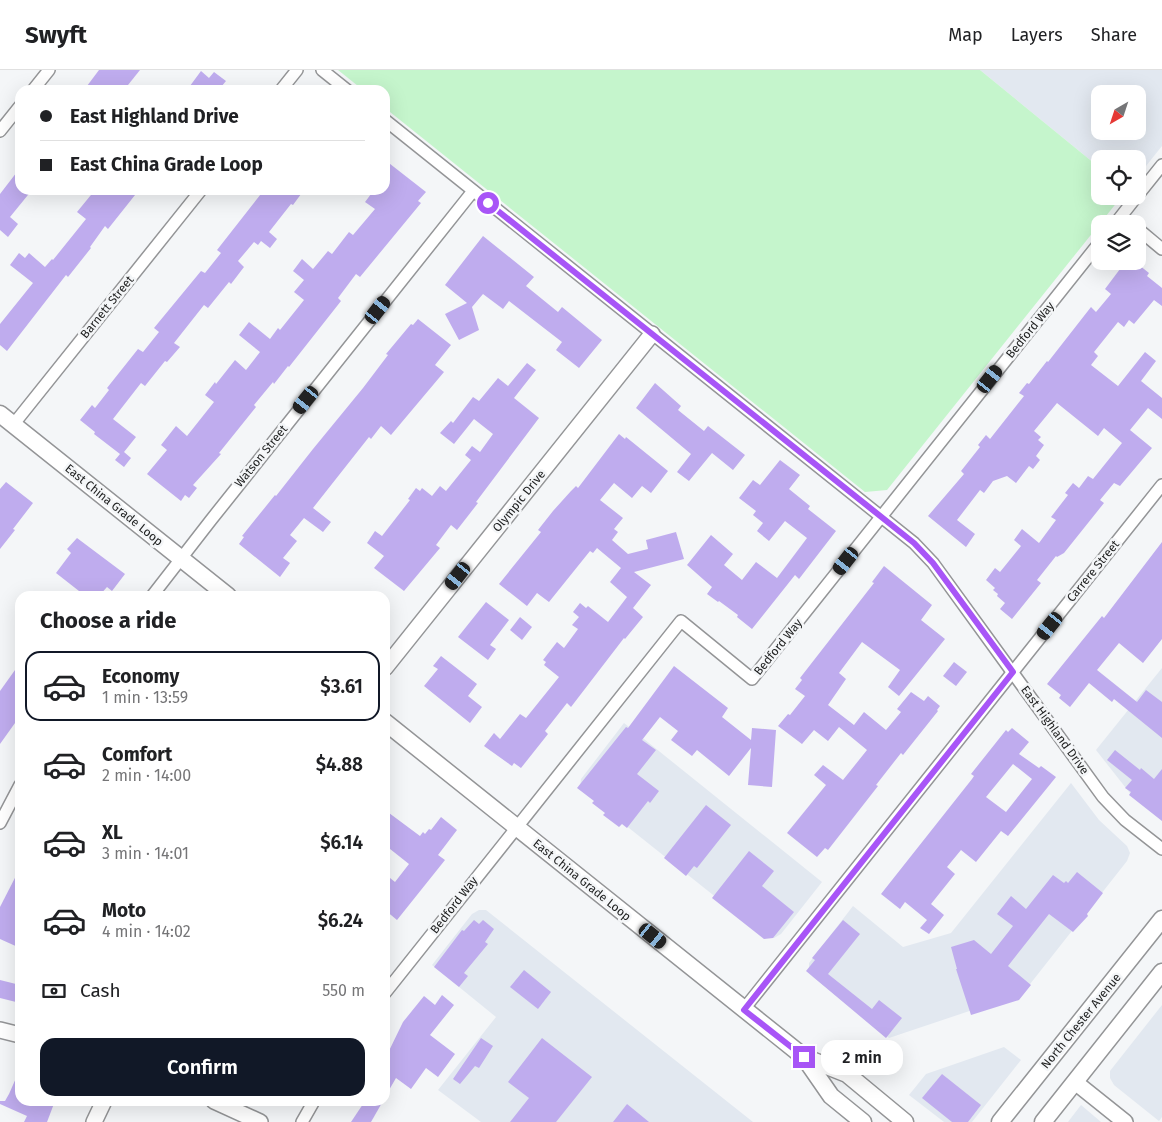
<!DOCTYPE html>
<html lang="en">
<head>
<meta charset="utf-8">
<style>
  :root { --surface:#fff; --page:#f2f2f2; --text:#202124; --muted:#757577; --line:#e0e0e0; --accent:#111827 }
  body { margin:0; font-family:"Fira Sans",sans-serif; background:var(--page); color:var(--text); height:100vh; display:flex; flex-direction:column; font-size:19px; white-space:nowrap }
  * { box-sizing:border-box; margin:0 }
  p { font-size:16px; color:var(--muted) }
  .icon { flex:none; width:28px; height:28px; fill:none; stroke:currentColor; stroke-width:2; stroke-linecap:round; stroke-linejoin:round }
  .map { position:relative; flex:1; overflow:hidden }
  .drawer { position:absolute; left:15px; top:521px; width:375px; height:515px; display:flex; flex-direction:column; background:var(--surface); border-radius:15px; box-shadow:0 5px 20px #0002 }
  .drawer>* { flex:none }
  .top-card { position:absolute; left:15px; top:15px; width:375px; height:110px; border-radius:15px; box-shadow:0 5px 20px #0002; display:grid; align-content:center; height:110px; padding:0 25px; background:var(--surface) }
  .needle { width:32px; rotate:219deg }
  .fabs { position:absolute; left:1091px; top:15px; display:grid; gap:10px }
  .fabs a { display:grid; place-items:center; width:55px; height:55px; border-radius:10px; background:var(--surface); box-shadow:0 5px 20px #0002; font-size:25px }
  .end { position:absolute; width:22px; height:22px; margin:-11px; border:6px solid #a855f7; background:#fff; box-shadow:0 0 0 2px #fff }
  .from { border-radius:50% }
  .bubble { position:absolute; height:35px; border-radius:15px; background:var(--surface); box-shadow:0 5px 20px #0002; font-size:16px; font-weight:600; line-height:35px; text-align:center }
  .car { position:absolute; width:15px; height:30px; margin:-15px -8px; border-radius:6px; box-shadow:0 0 4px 1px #0007; background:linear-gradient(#222 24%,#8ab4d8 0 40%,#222 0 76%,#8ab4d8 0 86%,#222 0) }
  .top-card b { display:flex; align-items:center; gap:18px; height:48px; font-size:19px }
  .top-card b+b { border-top:1px solid var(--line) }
  .top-card i { width:12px; height:12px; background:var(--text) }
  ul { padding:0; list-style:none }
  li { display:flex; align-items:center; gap:15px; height:70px; margin:0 10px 8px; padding:0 15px; border:2px solid transparent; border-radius:15px }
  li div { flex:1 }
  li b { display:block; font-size:19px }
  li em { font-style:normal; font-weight:600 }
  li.selected { border-color:var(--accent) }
  li>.icon { width:45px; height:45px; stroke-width:1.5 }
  h2 { padding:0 25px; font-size:22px; line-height:60px }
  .pay { display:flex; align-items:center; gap:12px; height:55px; padding:0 25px; font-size:19px }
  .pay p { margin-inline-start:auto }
  .primary-button { display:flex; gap:10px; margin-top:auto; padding:10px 25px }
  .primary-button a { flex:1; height:58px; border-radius:15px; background:var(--accent); color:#fff; font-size:20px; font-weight:600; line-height:58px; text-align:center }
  header { display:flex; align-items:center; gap:30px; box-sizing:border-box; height:70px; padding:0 25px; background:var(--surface); border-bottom:1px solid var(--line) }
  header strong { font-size:24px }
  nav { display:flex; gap:28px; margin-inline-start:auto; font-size:18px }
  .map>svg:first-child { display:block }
  .built { fill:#e2e8f0; fill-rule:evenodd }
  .green { fill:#c5f5cc }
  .building { fill:#bfacee; fill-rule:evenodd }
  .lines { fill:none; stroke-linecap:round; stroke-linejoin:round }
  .minor-casing { stroke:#949597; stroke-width:14 }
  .tertiary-casing { stroke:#949597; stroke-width:18 }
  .secondary-casing { stroke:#949597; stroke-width:19 }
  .minor { stroke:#fff; stroke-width:11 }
  .tertiary { stroke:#fff; stroke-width:15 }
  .secondary { stroke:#fff; stroke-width:16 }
  .route { stroke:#a855f7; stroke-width:6 }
  .labels { text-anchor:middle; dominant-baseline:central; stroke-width:5; stroke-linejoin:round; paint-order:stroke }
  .street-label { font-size:12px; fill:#1d1e1e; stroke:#f4f6f8 }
</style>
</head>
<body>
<header>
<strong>Swyft</strong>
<nav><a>Map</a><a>Layers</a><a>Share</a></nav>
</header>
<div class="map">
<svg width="1162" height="1052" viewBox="0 0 1162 1052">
  <rect width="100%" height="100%" fill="#f4f6f8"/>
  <!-- built -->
  <g class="built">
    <path d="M980,0H1162V76L1138,106V89H1100V98ZM1100,24H1138V61H1100Z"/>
    <path d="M1162,598V743L1133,727L1096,680Z"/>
    <path d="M624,653L822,812L781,864L774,868H767L585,723L580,717L581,709Z"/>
    <path d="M1071,713L1099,750L1127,776L1130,783L1127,791L1023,923L889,968L813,907L809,900V893L853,836L903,877L951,863Z"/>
    <path d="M479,840H486L753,1052H481L438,1020L496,947L432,895L472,844Z"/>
    <path d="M1162,935V1047L1159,1051L1114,1015L1110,1008V1001Z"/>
    <path d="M1004,977L1021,990L972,1052H944L909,1025L926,1004Z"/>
    <path d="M1081,1035L1101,1052H1068Z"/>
  </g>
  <!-- green -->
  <path class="green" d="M338,0H980L1100,98V126H1122L887,420L865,422L385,38V20H363Z"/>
  <!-- building -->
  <g class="building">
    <path d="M99,0H140L124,20H84Z"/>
    <path d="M201,1L209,8L214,2L226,11L221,17L225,20H187Z"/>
    <path d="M385,90L426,122L418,131L421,133L360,207L356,204L338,228L341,231L289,297L288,296L274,314L273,312L254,335L256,337L219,383L221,384L193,415L197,418L189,428L185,425L181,431L147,404L167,380L161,375L176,356L187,366L214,332L205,325L215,312L216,314L235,290L246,300L260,282L239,265L249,252L270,269L278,258L280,260L304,230L294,222L304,210L293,201L302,189L313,199L328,181L332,184L349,162L353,165L375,139L365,132L374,120H385Z"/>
    <path d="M20,98V120H32L10,147L18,154L8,167L0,160V124Z"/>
    <path d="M95,120H139L108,159L105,156L90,177L91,178L68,207L66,205L7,281L0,275V254L33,213L10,195L19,183L25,188L29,183L45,197L52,189L53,190L86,149L77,142Z"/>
    <path d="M264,120H304L293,135L291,134L269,162L277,169L270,178L261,171L258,175L254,172L238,191L244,197L231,214L229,212L208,238L204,235L174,273L180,277L167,292L165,291L145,316L141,313L113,349L136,367L124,382L131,388L124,397L115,390L120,384L94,364L95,362L80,350L92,335L95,338L109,320L107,318L138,279L143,282L159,262L154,258L201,201L205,203L221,183L217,180Z"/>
    <path d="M483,166L534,207L526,216L558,242L562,237L602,270L579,298L556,280L562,272L509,231L503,239L483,224L472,237L479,260L459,270L445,244L467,233L445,215Z"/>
    <path d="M1126,191H1134L1149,203L1147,206L1162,218V236L1154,230L1134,254L1129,250L1124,257L1118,252L1094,282L1098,286L1091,295L1118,316L1145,282L1156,291L1141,311L1162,328V349L1148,338L1130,360L1152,378L1120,416L1114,413L1100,430L1104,433L1064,483L1057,487L1056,486L1037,510L1041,513L1012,549L1000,539L1005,533L997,526L998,524L993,520L995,518L986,510L995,498L1000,502L1021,476L1014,470L1022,459L1039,473L1056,450L1051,447L1068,425L1065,423L1073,413L1079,418L1088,406L1093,409L1122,373L1104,358L1098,366L1057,333L1034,361L1041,367L1038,370L1044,375L1036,386L1040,390L1033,399L1029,396L1016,413L1007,406L993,411L984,423L980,420L957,450L975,464L966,477L928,446L964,404L961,401L980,377L978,375L986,365L990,369L1024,326L1019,323L1027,313L1029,314L1047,291L1048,292L1091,237L1096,242L1111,224L1105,219Z"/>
    <path d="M418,249L451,275L435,295L444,302L391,365L381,356L371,369L369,367L313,438L331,452L323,462L304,448L290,465L297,471L283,488L290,493L280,507L239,474L244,467L242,466L275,425L276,426L313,379L363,318L388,285L386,284L411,254L413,255Z"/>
    <path d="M527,293L536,300L514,328L539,348L476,432L478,433L457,460L451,455L436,475L440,478L404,521L374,498L384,486L367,473L375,461L382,466L410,430L408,429L416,418L420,421L422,418L432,426L440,416L446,421L471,390L465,385L472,376L480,382L493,364L474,349L454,374L440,363L451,351L453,353L473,327L479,331L498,308L508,316Z"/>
    <path d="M655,313L681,336L678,340L704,361L708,356L745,385L733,400L712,383L689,411L677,402L691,384L636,338Z"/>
    <path d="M619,364L625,369L626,367L668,401L651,423L642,416L632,428L614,413L600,430L623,448L614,459L618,462L612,470L628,484L648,479L646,470L676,462L684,489L634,502L651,515L633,538L643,547L625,569L624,568L571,637L567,633L545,661L548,664L521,698L514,693L512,696L484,676L494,663L500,669L520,644L526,648L559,607L544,595L546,592L543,590L557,572L564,578L578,559L572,555L579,547L573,542L580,533L586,538L588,536L608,552L627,527L610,512L621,498L597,478L593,483L590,481L549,532L537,523L527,536L499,514L541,462L538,460L553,441L571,421L576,416L578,418Z"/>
    <path d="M780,390L800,405L789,419L810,436L808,439L836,461L799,509L795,505L752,559L737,547L738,545L719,531L718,532L707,524L712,517L687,495L711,465L733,484L724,495L742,510L756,492L777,508L807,468L785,451L769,471L757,461L763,453L753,445L756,441L739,428L753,410L760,415Z"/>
    <path d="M6,412L33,433L13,459L15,460L0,479V419Z"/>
    <path d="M77,468L125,504L112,521L107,517L99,526H75L79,521L56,503L71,483L67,479Z"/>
    <path d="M1162,472V569L1143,593L1119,573L1097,600L1137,632L1146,620L1162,632V668L1114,629L1112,632L1089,613L1070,637L1059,628L1061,625L1047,614L1102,546L1104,548Z"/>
    <path d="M884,496L932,535L921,550L945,569L899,626L888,617L900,600L862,572L839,603L846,609L828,635L854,655L864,642L886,660L901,642L897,639L911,622L924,631L928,626L940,636L937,640L938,641L903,685L901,683L876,715L878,716L828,780L825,778L817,787L787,763L826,715L814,705L823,695L843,710L867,680L839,657L828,671L814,660L802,674L778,656L788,644L790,645L805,626L795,619L802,610L800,608L874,513L872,512Z"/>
    <path d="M486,532L509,550L490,575L496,579L488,590L458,567Z"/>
    <path d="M520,547L532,557L522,570L510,560Z"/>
    <path d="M441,586L477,614L468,626L482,637L470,653L424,616L438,599L433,596Z"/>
    <path d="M954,592L967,602L956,616L943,606Z"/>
    <path d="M20,593V646L0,674V621Z"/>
    <path d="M674,596L728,638L722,647L751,670L752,658L776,660L772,717L748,715L751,678L729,706L697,680L692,686L671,670L678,661L660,647L642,670L656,680L637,704L659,721L650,733L648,731L627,758L622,754L619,757L603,745L605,743L592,733L594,731L577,718L626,657L628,658Z"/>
    <path d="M1012,658L1029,672L1019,684L1039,698L1041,696L1056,707L1008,766L1001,761L976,792L961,780L947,797L955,804L931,834L944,845L929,864L920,858L927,850L905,832L900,839L881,824L972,709L974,706L971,704L1006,660L1008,662ZM1013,694L1032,709L1006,742L986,727Z"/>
    <path d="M1115,680L1140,700L1141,698L1154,709L1162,699V751L1129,725L1131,722L1125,718L1132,710L1107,690Z"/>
    <path d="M706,735L731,755L697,798L694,796L686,806L664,788Z"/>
    <path d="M385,740L420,766L423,762L425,764L429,759L431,760L441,747L457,760L438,785L445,790L397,850L385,840V804L395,812L409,794L385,775Z"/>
    <path d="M749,781L774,801L762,816L794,842L773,868L764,869L712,828Z"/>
    <path d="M20,798V878L0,869V837Z"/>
    <path d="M1077,802L1103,823L1087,844L1088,846L1073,862L1049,844L1008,896L1031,915L1019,930L971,945L956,899H957L951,877L974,870L991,884L1013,856L997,844L1011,826L1026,839L1053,805L1064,813L1066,811L1068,813Z"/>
    <path d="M474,850L479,854L483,850L494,859L485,872L488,874L464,903L468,906L459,917L434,897L462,860L464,861Z"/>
    <path d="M843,850L860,864L828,904L872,939L879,930L902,948L886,968L806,901L815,890L812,888Z"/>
    <path d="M524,900L551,922L538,939L510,917Z"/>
    <path d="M0,910L20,915V933L0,928Z"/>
    <path d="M442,925L454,935L430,965L455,984L438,1007L426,998L411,1019L396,1008L385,1027V989L403,952L424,926L435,935Z"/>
    <path d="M481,968L493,976L479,998L475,996L460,1014L453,1009Z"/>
    <path d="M542,968L592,1007L556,1052H510L529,1028L508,1012Z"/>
    <path d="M20,999V1031H55L47,1052H24L27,1046L0,1034V1031H5L9,1024Z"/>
    <path d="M942,1004L981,1035L968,1052H952L922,1028Z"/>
    <path d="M365,1031H383L371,1052H351Z"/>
    <path d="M627,1034L649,1052H613Z"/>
  </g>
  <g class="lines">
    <defs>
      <g id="minor">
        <path d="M322,0L347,20"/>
        <path d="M33,20L49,0"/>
        <path d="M281,20L297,0"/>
        <path d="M385,50L914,473L933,493L1103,727L1125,750L1162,779"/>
        <path d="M0,61L20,36"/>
        <path d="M1138,125L1162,95"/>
        <path d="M1115,154L1137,126"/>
        <path d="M1138,159L1162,179"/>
        <path d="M13,355L201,120"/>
        <path d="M152,526L211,450L473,121"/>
        <path d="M0,753L20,715"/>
        <path d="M385,923L681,551L752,609L1100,172"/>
        <path d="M744,939L1162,415"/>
        <path d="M302,1052L314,1031"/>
      </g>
      <g id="tertiary">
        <path d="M385,598L652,264"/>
        <path d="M0,960L20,965"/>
        <path d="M1075,1012L1125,1052"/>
        <path d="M214,1031L260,1052"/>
        <path d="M94,1052L104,1031"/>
      </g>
      <g id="secondary">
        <path d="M0,344L228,526"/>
        <path d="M385,652L804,987L847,1004L905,1052"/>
        <path d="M804,987L831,1026L863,1052"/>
        <path d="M1000,1052L1162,849"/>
        <path d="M1043,1052L1162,902"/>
      </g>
    </defs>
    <!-- minor casing -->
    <use href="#minor" class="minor-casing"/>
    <!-- tertiary casing -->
    <use href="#tertiary" class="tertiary-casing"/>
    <!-- secondary casing -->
    <use href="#secondary" class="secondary-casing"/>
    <!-- minor -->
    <use href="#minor" class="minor"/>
    <!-- tertiary -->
    <use href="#tertiary" class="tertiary"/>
    <!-- secondary -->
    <use href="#secondary" class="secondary"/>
  </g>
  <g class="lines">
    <!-- route -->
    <path class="route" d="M488,133L914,473L933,493L1013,602L744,940L804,987"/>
  </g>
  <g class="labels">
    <!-- street labels -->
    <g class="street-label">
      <text transform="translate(107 237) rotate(-51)">Barnett Street</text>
      <text transform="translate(1030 260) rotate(-51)">Bedford Way</text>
      <text transform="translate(261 386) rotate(-51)">Watson Street</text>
      <text transform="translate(519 431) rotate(-51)">Olympic Drive</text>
      <text transform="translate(114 435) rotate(39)">East China Grade Loop</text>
      <text transform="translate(1093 501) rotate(-51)">Carrere Street</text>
      <text transform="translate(778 577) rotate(-51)">Bedford Way</text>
      <text transform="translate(1055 660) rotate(54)">East Highland Drive</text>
      <text transform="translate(582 810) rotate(39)">East China Grade Loop</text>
      <text transform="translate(454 835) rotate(-52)">Bedford Way</text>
      <text transform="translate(1081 951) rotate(-51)">North Chester Avenue</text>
    </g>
  </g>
</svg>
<div class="fabs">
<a><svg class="needle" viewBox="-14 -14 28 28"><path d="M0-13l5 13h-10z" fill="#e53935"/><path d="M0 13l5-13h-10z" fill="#757577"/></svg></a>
<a><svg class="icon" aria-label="locate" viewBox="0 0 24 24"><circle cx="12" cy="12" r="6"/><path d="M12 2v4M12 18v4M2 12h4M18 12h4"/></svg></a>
<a><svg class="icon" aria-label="layers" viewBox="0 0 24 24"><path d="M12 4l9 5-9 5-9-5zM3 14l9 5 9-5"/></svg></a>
</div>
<i class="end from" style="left:488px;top:133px"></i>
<i class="end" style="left:804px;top:987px"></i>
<div class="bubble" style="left:821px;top:970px;width:82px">2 min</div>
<i class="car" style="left:378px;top:240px;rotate:38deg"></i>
<i class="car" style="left:990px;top:309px;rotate:38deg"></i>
<i class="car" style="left:306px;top:330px;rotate:219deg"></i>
<i class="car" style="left:846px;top:491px;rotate:218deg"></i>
<i class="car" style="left:458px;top:506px;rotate:218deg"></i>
<i class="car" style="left:1050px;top:556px;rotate:219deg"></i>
<i class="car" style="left:653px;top:866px;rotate:129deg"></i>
<div class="top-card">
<b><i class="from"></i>East Highland Drive</b>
<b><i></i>East China Grade Loop</b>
</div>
<section class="drawer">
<h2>Choose a ride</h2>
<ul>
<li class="selected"><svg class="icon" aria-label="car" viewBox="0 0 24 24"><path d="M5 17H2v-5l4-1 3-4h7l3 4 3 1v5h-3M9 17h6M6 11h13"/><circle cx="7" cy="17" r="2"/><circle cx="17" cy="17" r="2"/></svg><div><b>Economy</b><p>1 min · 13:59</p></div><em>$3.61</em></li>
<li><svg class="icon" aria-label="car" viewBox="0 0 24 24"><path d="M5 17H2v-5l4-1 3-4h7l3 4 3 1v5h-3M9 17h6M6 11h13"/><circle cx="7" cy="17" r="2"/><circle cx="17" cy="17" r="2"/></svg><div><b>Comfort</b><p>2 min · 14:00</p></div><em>$4.88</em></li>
<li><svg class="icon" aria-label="car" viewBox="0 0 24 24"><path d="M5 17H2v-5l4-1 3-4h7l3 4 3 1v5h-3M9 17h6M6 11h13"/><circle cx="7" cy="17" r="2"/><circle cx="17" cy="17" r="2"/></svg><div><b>XL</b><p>3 min · 14:01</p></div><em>$6.14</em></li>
<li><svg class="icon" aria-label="car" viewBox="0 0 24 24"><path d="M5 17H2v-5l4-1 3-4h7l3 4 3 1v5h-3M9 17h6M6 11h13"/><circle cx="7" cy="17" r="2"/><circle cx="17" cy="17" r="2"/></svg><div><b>Moto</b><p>4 min · 14:02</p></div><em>$6.24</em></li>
</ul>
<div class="pay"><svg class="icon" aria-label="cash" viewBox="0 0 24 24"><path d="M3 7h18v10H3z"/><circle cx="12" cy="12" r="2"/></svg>Cash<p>550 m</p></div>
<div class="primary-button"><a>Confirm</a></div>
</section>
</div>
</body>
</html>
